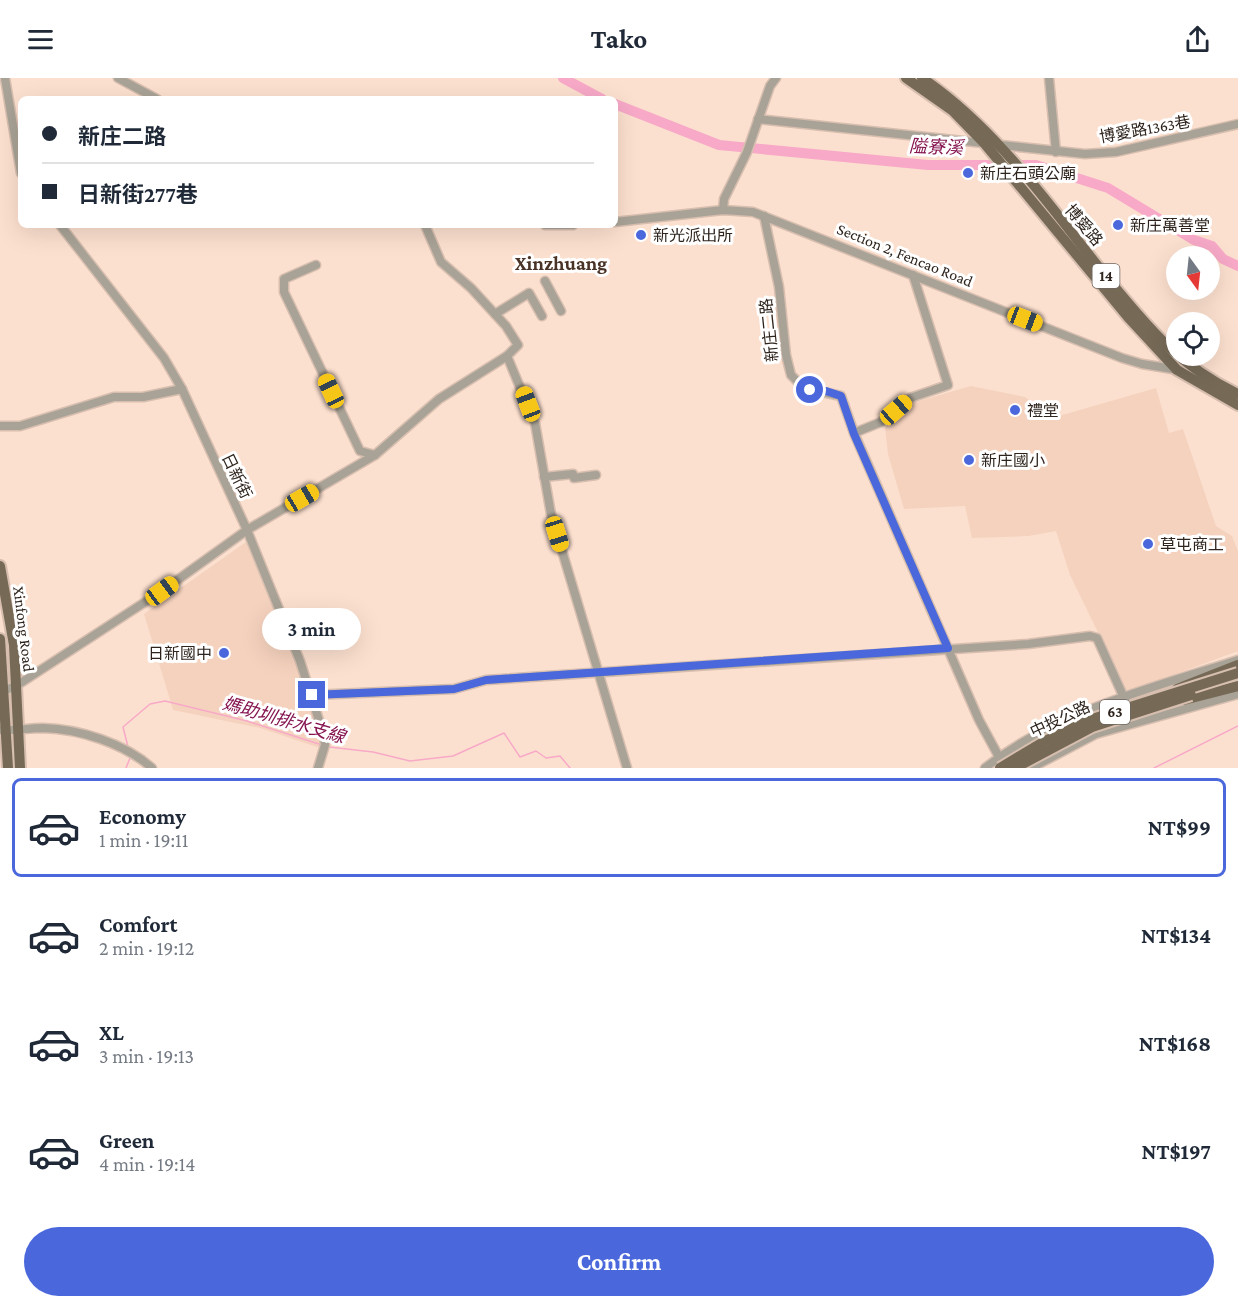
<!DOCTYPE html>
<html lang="en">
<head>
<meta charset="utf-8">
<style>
  :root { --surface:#fff; --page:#f6f6f7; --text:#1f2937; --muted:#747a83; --line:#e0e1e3; --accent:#4a68dc }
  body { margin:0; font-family:"Crimson Pro","Noto Sans TC",serif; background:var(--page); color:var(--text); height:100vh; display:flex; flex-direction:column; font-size:22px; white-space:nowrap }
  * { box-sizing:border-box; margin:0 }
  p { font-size:20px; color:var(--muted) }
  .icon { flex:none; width:33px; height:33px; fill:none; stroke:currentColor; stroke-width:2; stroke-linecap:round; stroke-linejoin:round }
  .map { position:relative; height:690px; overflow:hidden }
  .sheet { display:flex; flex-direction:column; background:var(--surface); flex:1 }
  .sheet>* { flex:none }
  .banner { position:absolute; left:18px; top:18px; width:600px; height:132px; border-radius:9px; box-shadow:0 6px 24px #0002; display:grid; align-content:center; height:132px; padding:0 24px; background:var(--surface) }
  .needle { width:39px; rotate:165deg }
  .tools { position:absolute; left:1166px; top:168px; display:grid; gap:12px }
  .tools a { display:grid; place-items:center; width:54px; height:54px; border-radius:50%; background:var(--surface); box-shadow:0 6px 24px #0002; font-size:30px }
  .end { position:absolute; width:27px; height:27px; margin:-14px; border:8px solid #4a68dc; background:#fff; box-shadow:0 0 0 3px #fff }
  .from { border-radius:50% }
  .bubble { position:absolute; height:42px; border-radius:21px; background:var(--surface); box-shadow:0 6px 24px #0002; font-size:20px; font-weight:700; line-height:42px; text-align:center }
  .car { position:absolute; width:18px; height:36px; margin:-18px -9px; border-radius:8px; box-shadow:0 0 4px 2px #0007; background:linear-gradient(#f5c518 24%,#345 0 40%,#f5c518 0 76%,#345 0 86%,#f5c518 0) }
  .banner b { display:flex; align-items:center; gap:21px; height:57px; font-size:22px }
  .banner b+b { border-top:2px solid var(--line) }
  .banner i { width:15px; height:15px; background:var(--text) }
  ul { padding:10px 0 0; list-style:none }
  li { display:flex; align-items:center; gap:18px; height:99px; margin:0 12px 9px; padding:0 12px; border:3px solid transparent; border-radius:9px }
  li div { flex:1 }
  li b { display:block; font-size:22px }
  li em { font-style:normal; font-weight:700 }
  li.current { border-color:var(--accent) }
  li>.icon { width:54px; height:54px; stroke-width:1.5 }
  .action { display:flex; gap:12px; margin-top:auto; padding:12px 24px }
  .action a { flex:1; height:69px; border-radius:36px; background:var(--accent); color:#fff; font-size:24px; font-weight:700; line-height:69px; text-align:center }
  header { display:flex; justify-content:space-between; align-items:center; height:78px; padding:0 24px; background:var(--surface); font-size:27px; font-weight:700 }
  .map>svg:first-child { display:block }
  .built { fill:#f5d2be }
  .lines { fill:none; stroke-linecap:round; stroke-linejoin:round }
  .stream { stroke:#f7a9c7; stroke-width:1.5 }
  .river { stroke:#f7a9c7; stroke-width:10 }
  .minor-casing { stroke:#d7beaf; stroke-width:11 }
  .major-casing { stroke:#d7beaf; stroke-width:14 }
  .minor { stroke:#a9a397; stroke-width:8 }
  .major { stroke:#766a57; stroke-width:10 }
  .major-bridge-casing { stroke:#d7beaf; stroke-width:14; stroke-linecap:butt }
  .major-bridge { stroke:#766a57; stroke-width:10 }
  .route { stroke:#4a68dc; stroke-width:8 }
  .poi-dot { fill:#4a68dc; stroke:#fff; stroke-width:2 }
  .labels { text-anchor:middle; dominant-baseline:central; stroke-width:6; stroke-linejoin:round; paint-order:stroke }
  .shield { fill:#fff; stroke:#6d6661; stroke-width:1.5 }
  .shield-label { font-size:15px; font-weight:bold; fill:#2e241d }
  .street-label { font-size:16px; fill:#2e241d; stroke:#fff }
  .poi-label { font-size:16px; fill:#2e241d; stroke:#fff; text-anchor:start }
  .water-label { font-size:18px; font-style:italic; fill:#851450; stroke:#fff }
  .quarter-label { font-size:20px; font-weight:bold; fill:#493326; stroke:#fff }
</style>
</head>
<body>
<header><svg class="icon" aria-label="menu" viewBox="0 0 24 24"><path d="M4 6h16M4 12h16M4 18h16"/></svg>Tako<svg class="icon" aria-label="share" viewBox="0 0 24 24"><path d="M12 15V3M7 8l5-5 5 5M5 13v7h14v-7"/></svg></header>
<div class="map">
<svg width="1238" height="690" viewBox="0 0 1238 690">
  <rect width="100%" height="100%" fill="#fce0cf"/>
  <!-- built -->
  <g class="built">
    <path d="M971,308L1025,319L1052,340L1156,310L1169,355L1183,351L1216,448L1232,458L1238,473V573L1127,614L1070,497L1056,453L1029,458L972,460L965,428L904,431L888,376L885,349L912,325Z"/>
    <path d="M246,464L308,615L323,664L320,670L260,650L173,632L171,625L144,536Z"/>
  </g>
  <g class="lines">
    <!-- stream -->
    <g class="stream">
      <path d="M128,669L123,649L150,626L165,623L247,643L322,667"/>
      <path d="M329,669L373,674L410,683L453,678L504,655L520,679L536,673L546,680L560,678L570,690"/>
      <path d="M126,690L130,680"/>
      <path d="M1154,690L1238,648"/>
    </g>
    <!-- river -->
    <g class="river">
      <path d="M563,0L602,21"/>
      <path d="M615,26L719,67L928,87H1036L1108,110L1194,162L1212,168L1223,181L1238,188"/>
    </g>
    <defs>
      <g id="minor">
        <path d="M5,0L21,95"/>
        <path d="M118,0L157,21"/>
        <path d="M1049,0L1056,74"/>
        <path d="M758,41L1085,76L1116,74L1238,46"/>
        <path d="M723,132L724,121L747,74L770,8L776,0"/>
        <path d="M764,138L779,209L786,277L791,297L804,310L841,318L854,355L979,642L1005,690"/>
        <path d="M615,144L723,132L753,134L1122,280L1142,286L1179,292"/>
        <path d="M60,147L164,280L182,311L247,452L300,583L324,658L325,667L318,690"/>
        <path d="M545,147H573"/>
        <path d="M316,187L284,201V214L360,373L375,377"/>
        <path d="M545,203L561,233"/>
        <path d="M495,236L529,215L542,238"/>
        <path d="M507,278L535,345L551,436L627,690"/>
        <path d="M0,348H20L114,319H143L182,311"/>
        <path d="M854,355L881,344L910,320L948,307L913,197"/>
        <path d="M544,399L573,396L574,400L596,397"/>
        <path d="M0,614L16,608L162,513L247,452L375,377L439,321L507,278L518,267L506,248L471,210L441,184L425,147"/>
        <path d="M312,617L454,611L486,602L1028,566L1090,558L1097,560L1135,644"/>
        <path d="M0,652C14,653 28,650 43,650C79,651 124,665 152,690"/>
        <path d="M985,690C1057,633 1152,610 1238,582"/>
        <path d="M1031,690L1096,656L1238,616"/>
      </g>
      <g id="major">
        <path d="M906,0L953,33L985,66L1128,239L1177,292L1238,327"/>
        <path d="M922,0C996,50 1049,127 1104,196C1145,246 1178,288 1238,316"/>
        <path d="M0,488L14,567L20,690"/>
        <path d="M0,561L8,690"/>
        <path d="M1177,611L1238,587"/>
        <path d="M1184,622L1238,608"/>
      </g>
    </defs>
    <!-- minor casing -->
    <use href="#minor" class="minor-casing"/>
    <!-- major casing -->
    <use href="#major" class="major-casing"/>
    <!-- minor -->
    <use href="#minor" class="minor"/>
    <!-- major -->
    <use href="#major" class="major"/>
    <defs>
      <g id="major-bridge">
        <path d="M1000,690L1045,663L1089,642L1238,595"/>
        <path d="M1015,690L1092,649L1191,617"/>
      </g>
    </defs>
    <!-- major-bridge casing -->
    <use href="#major-bridge" class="major-bridge-casing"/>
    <!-- major-bridge -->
    <use href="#major-bridge" class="major-bridge"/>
  </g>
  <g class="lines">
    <!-- route -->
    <path class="route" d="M312,617L454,611L486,602L948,570L854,356L841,318L826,313L810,312"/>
  </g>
  <!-- markers -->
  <g class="poi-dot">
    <circle cx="968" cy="95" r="6"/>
    <circle cx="1118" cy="147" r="6"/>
    <circle cx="641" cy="157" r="6"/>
    <circle cx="1015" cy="332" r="6"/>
    <circle cx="969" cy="382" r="6"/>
    <circle cx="1148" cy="466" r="6"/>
    <circle cx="224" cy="575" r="6"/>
  </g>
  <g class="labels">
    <!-- shield labels -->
    <g class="shield">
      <rect x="1092.5" y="186" width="27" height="24" rx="4.5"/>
      <rect x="1100" y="622" width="30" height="24" rx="4.5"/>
    </g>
    <g class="shield-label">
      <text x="1106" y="198">14</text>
      <text x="1115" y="634">63</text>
    </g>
    <!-- street labels -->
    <g class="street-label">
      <text transform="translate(1145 51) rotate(-10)">博愛路1363巷</text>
      <text transform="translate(1084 147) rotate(50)">博愛路</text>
      <text transform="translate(905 177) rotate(22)">Section 2, Fencao Road</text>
      <text transform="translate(769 252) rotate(-96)">新庄二路</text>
      <text transform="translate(237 398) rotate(64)">日新街</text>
      <text transform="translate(24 551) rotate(83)">Xinfong Road</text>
      <text transform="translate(1060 641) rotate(-25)">中投公路</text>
    </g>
    <!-- poi labels -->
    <g class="poi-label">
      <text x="980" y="95">新庄石頭公廟</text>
      <text x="1130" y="147">新庄萬善堂</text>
      <text x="653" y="157">新光派出所</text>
      <text x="1027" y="332">禮堂</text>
      <text x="981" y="382">新庄國小</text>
      <text x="1160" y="466">草屯商工</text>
      <text x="212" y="575" text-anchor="end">日新國中</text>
    </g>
    <!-- water labels -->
    <g class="water-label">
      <text transform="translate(936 69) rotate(2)">隘寮溪</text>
      <text transform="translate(284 642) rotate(16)">媽助圳排水支線</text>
    </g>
    <!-- quarter labels -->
    <g class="quarter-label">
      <text x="561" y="185">Xinzhuang</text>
    </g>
  </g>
</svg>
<div class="tools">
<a><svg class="needle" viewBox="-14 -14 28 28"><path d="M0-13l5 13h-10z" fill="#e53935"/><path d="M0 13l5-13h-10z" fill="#747a83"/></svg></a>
<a><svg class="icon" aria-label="locate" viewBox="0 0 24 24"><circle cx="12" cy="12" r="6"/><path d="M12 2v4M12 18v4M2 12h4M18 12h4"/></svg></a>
</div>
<i class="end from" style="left:810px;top:312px"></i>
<i class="end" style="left:312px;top:617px"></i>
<div class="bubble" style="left:262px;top:530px;width:99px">3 min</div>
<i class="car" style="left:1025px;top:241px;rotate:111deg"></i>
<i class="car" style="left:331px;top:313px;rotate:335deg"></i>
<i class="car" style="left:528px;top:326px;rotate:339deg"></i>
<i class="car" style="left:896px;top:332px;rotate:49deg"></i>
<i class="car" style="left:302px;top:420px;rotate:60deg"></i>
<i class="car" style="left:557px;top:456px;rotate:163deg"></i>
<i class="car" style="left:162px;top:513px;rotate:54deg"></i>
<div class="banner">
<b><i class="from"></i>新庄二路</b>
<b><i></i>日新街277巷</b>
</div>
</div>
<section class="sheet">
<ul>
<li class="current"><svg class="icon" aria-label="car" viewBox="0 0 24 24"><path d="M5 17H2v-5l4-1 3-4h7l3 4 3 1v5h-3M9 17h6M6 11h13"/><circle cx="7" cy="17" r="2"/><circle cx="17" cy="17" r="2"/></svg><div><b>Economy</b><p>1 min · 19:11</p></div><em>NT$99</em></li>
<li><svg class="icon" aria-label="car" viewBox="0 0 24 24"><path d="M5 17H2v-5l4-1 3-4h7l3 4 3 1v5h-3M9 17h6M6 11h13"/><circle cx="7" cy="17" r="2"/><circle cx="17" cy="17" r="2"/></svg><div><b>Comfort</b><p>2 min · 19:12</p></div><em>NT$134</em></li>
<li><svg class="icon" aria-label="car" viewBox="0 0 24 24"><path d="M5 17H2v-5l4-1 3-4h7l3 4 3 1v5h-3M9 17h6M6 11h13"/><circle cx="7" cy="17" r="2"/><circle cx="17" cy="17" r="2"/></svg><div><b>XL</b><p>3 min · 19:13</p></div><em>NT$168</em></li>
<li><svg class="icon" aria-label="car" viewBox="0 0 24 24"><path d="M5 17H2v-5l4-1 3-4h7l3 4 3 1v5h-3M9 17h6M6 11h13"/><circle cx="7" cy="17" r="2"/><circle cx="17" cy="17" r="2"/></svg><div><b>Green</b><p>4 min · 19:14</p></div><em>NT$197</em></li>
</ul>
<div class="action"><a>Confirm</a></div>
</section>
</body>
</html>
